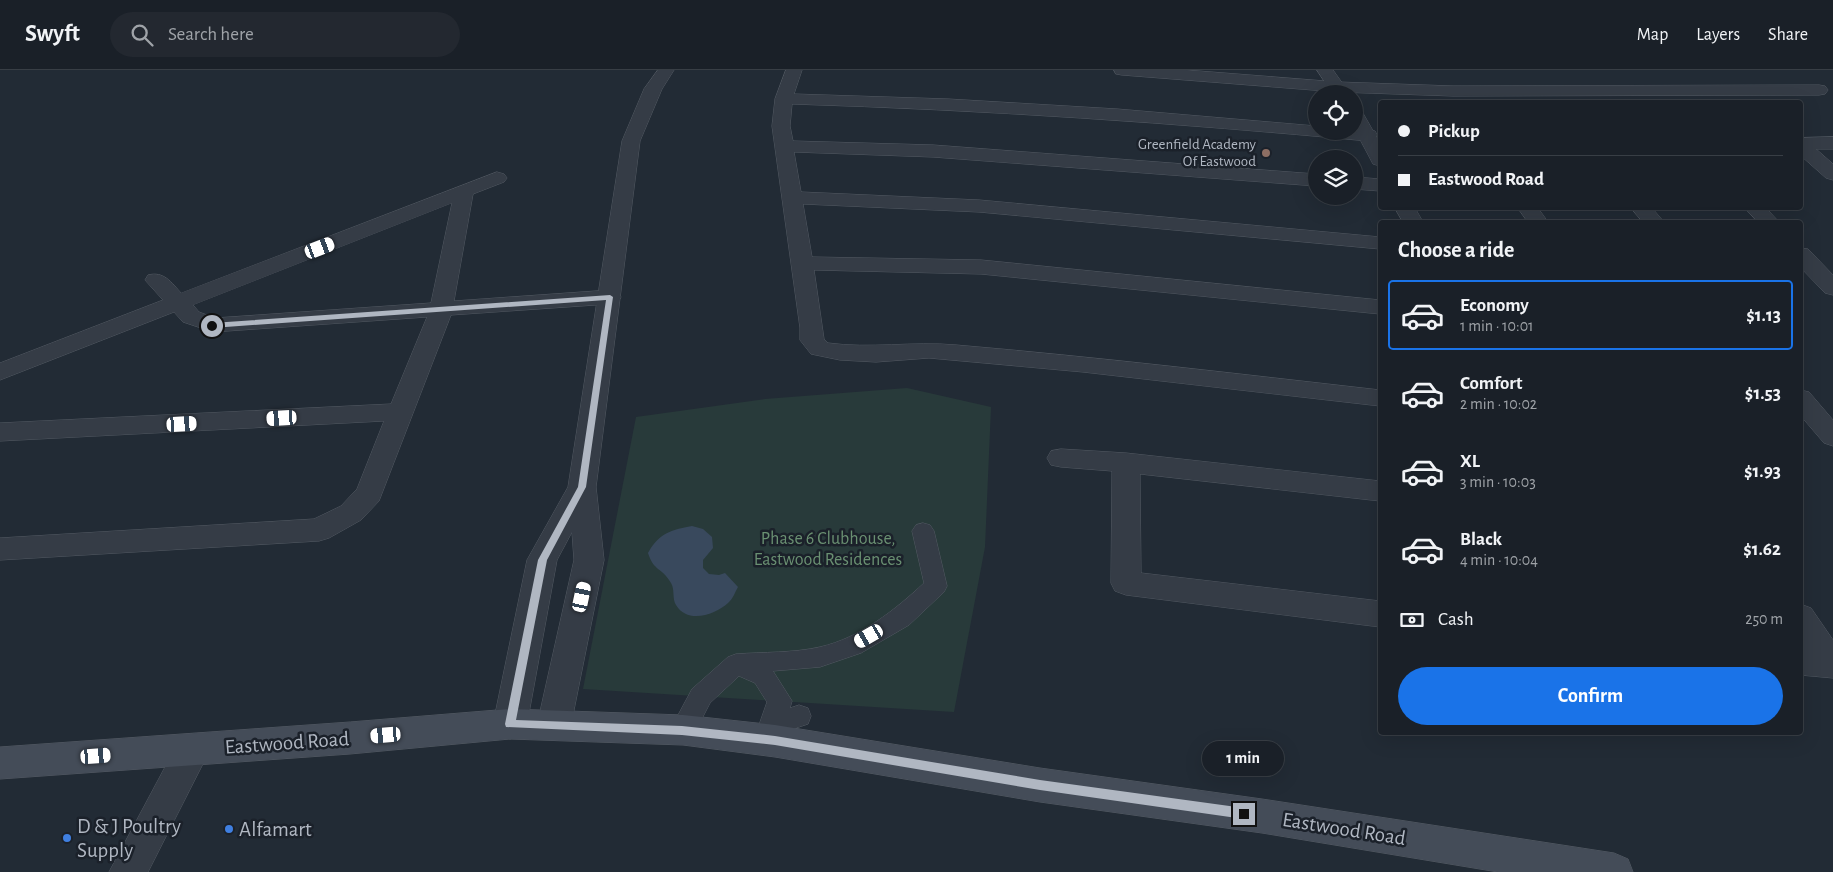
<!DOCTYPE html>
<html lang="en">
<head>
<meta charset="utf-8">
<style>
  :root { --surface:#1a2028; --page:#232830; --text:#f1f3f6; --muted:#9fa3a8; --line:#383e45; --accent:#1a73e8 }
  body { margin:0; font-family:"Alegreya Sans",sans-serif; background:var(--page); color:var(--text); height:100vh; display:flex; flex-direction:column; font-size:19px; white-space:nowrap }
  * { box-sizing:border-box; margin:0 }
  p { font-size:16px; color:var(--muted) }
  .icon { flex:none; width:28px; height:28px; fill:none; stroke:currentColor; stroke-width:2; stroke-linecap:round; stroke-linejoin:round }
  .map { position:relative; flex:1; overflow:hidden }
  .sheet { position:absolute; left:1378px; top:150px; width:425px; height:515px; display:flex; flex-direction:column; background:var(--surface); border-radius:5px; box-shadow:0 5px 20px #0002,0 0 0 1px var(--line) }
  .sheet>* { flex:none }
  .banner { position:absolute; left:1378px; top:30px; width:425px; height:110px; border-radius:5px; box-shadow:0 5px 20px #0002,0 0 0 1px var(--line); display:grid; align-content:center; height:110px; padding:0 20px; background:var(--surface) }
  .tools { position:absolute; left:1308px; top:15px; display:grid; gap:10px }
  .tools a { display:grid; place-items:center; width:55px; height:55px; border-radius:50%; background:var(--surface); box-shadow:0 5px 20px #0002,0 0 0 1px var(--line); font-size:25px }
  .end { position:absolute; width:22px; height:22px; margin:-11px; border:6px solid #b0b7c2; background:#111; box-shadow:0 0 0 2px #111 }
  .from { border-radius:50% }
  .bubble { position:absolute; height:35px; border-radius:18px; background:var(--surface); box-shadow:0 5px 20px #0002,0 0 0 1px var(--line); font-size:16px; font-weight:600; line-height:35px; text-align:center }
  .car { position:absolute; width:15px; height:30px; margin:-15px -8px; border-radius:6px; box-shadow:0 0 4px 1px #0007; background:linear-gradient(#fff 24%,#345 0 40%,#fff 0 76%,#345 0 86%,#fff 0) }
  .banner b { display:flex; align-items:center; gap:18px; height:48px; font-size:19px }
  .banner b+b { border-top:1px solid var(--line) }
  .banner i { width:12px; height:12px; background:var(--text) }
  ul { padding:0; list-style:none }
  li { display:flex; align-items:center; gap:15px; height:70px; margin:0 10px 8px; padding:0 10px; border:2px solid transparent; border-radius:5px }
  li div { flex:1 }
  li b { display:block; font-size:19px }
  li em { font-style:normal; font-weight:600 }
  li.active { border-color:var(--accent) }
  li>.icon { width:45px; height:45px; stroke-width:1.5 }
  h2 { padding:0 20px; font-size:22px; line-height:60px }
  .pay { display:flex; align-items:center; gap:12px; height:55px; padding:0 20px; font-size:19px }
  .pay p { margin-inline-start:auto }
  .action { display:flex; gap:10px; margin-top:auto; padding:10px 20px }
  .action a { flex:1; height:58px; border-radius:30px; background:var(--accent); color:#fff; font-size:20px; font-weight:600; line-height:58px; text-align:center }
  header { display:flex; align-items:center; gap:30px; box-sizing:border-box; height:70px; padding:0 25px; background:var(--surface); border-bottom:1px solid var(--line) }
  header strong { font-size:24px }
  nav { display:flex; gap:28px; margin-inline-start:auto; font-size:18px }
  .search { width:350px; height:45px; background:var(--page); display:flex; align-items:center; gap:12px; box-sizing:border-box; padding:0 18px; border-radius:28px; color:var(--muted); font-size:19px }
  .map>svg:first-child { display:block }
  .green { fill:#283a3a }
  .water { fill:#39495d }
  .lines { fill:none; stroke-linecap:round; stroke-linejoin:round }
  .service-casing { stroke:#535a63; stroke-width:1 }
  .minor-casing { stroke:#535a63; stroke-width:1 }
  .tertiary-casing { stroke:#535a63; stroke-width:1 }
  .secondary-casing { stroke:#535a63; stroke-width:1 }
  .service { fill:#353c46; fill-rule:evenodd }
  .minor { fill:#353c46; fill-rule:evenodd }
  .tertiary { fill:#353c46; fill-rule:evenodd }
  .secondary { fill:#444c58; fill-rule:evenodd }
  .route { fill:#b0b7c2 }
  .education-dot { fill:#8d6e63; stroke:#1b212a; stroke-width:2 }
  .shop-dot { fill:#3f7fe0; stroke:#1b212a; stroke-width:2 }
  .labels { text-anchor:middle; dominant-baseline:central; stroke-width:5; stroke-linejoin:round; paint-order:stroke }
  .far-poi-label { font-size:15px; fill:#b0b7c2; stroke:#1b212a; text-anchor:end }
  .park-label { font-size:18px; fill:#6a9072; stroke:#1b212a }
  .near-street-label { font-size:21px; fill:#b0b7c2; stroke:#1b212a }
  .near-poi-label { font-size:21px; fill:#b0b7c2; stroke:#1b212a; text-anchor:start }
</style>
</head>
<body>
<header>
<strong>Swyft</strong>
<div class="search"><svg class="icon" aria-label="search" viewBox="0 0 24 24"><circle cx="10" cy="10" r="6"/><path d="M15 15l6 6"/></svg>Search here</div>
<nav><a>Map</a><a>Layers</a><a>Share</a></nav>
</header>
<div class="map">
<svg width="1833" height="802" viewBox="0 0 1833 802">
  <rect width="100%" height="100%" fill="#222b35"/>
  <!-- green -->
  <path class="green" d="M907,318L991,337L985,477L954,642L583,619L636,347L765,329Z"/>
  <!-- water -->
  <path class="water" d="M692,456L703,459L712,467L713,478L703,490V498L709,504L719,505L725,503L738,517C735,522 733,529 728,533C716,544 688,555 676,535C672,529 675,519 671,513C662,497 654,502 648,483C659,463 671,460 692,456Z"/>
  <g class="lines">
    <defs>
      <path id="service" d="M923,453L930,455L934,461L947,516L944,522L909,555L861,583L820,597L773,601L792,631L790,638L799,635L808,638L811,646L808,654L772,666L763,663L759,655L767,632L755,613L739,606L710,633L692,668L683,671L674,668L670,660L692,619L728,587L736,584C763,582 794,583 820,577C860,568 895,540 924,513L912,461L916,455Z"/>
      <g id="minor">
        <path d="M786,0H802L794,24L948,29L1117,39L1316,56V61H1354V58L1375,61L1377,65L1375,69L1368,71C1177,53 985,40 792,34L790,56L793,71L933,75L1316,104V116L933,87L794,82L801,122L979,130L1380,167V179L979,142L803,134L812,187L981,190L1380,230V244L981,204L814,200L824,269L828,273C870,279 913,271 956,275C1097,287 1239,304 1380,320V336L1083,302L929,288L876,292L840,290L811,284L800,270V258L772,56L775,29Z"/>
        <path d="M1114,0H1186L1338,12L1453,16L1819,15L1825,16L1828,20L1825,24L1819,25L1453,26L1338,22L1122,5L1116,4Z"/>
        <path d="M1833,67V79H1816L1833,94V110L1826,108L1800,85V68Z"/>
        <path d="M497,102L504,104L507,108L504,112L473,124L454,231L610,220L618,222L621,227L618,232L610,234L451,245L379,431L361,450L329,468L319,471L0,490V468L314,449L341,436L357,419L384,351L0,371V353L391,334L427,247L213,262L183,252L174,242L0,310V293L163,230L145,210L148,205C164,201 171,212 181,223ZM452,133L431,233L215,248L199,242L193,235Z"/>
        <path d="M1354,107L1380,109V121L1354,119Z"/>
        <path d="M1518,138H1538L1548,152H1528Z"/>
        <path d="M1631,138H1652L1664,152H1643Z"/>
        <path d="M1745,138H1766L1779,152H1758Z"/>
        <path d="M1800,178L1808,179L1833,205V225L1825,223L1800,197Z"/>
        <path d="M1800,320L1809,322L1833,350V376L1824,373L1800,345Z"/>
        <path d="M1061,379L1126,383L1380,411V431L1140,404L1141,503L1380,531V557L1126,525L1115,521L1111,513L1112,401L1061,397L1051,395L1047,388L1051,381Z"/>
        <path d="M1800,534L1811,538L1833,570V608L1800,605V577L1803,578L1800,573Z"/>
        <path d="M192,664L204,669L210,680L148,802H109L180,669Z"/>
      </g>
      <g id="tertiary">
        <path d="M658,0H674L662,19L640,71L596,417L604,490L571,655L566,666L554,670L542,666L537,655L574,490L572,462L557,490L527,654L522,665L510,669L498,665L493,654L527,490L568,417L622,71L644,19Z"/>
        <path d="M1317,0H1333L1350,24H1333Z"/>
        <path d="M1354,37L1360,38L1380,73V96L1373,94L1354,58Z"/>
        <path d="M1395,138H1415L1423,152H1403Z"/>
      </g>
      <path id="secondary" d="M510,639L683,645L775,655L1040,698L1262,729L1614,783L1628,789L1633,802H1498L1262,763L1040,732L775,687L683,675L510,669L350,684L0,709V677L350,652Z"/>
    </defs>
    <!-- service casing -->
    <use href="#service" class="service-casing"/>
    <!-- minor casing -->
    <use href="#minor" class="minor-casing"/>
    <!-- tertiary casing -->
    <use href="#tertiary" class="tertiary-casing"/>
    <!-- secondary casing -->
    <use href="#secondary" class="secondary-casing"/>
    <!-- service -->
    <use href="#service" class="service"/>
    <!-- minor -->
    <use href="#minor" class="minor"/>
    <!-- tertiary -->
    <use href="#tertiary" class="tertiary"/>
    <!-- secondary -->
    <use href="#secondary" class="secondary"/>
  </g>
  <!-- route -->
  <path class="route" d="M610,225L613,227L586,417L547,490L516,650L682,656L775,666L1040,710L1244,738L1248,740L1249,744L1248,747L1244,749L1040,720L775,675L682,665L506,657L505,654L538,490L578,417L606,230L212,258L209,256L212,253Z"/>
  <!-- markers -->
  <circle class="education-dot" cx="1266" cy="83" r="5"/>
  <g class="shop-dot">
    <circle cx="229" cy="759" r="5"/>
    <circle cx="67" cy="768" r="5"/>
  </g>
  <g class="labels">
    <!-- far-poi labels -->
    <g class="far-poi-label">
      <text x="1256" y="74">Greenfield Academy<tspan x="1256" dy="17">Of Eastwood</tspan></text>
    </g>
    <!-- park labels -->
    <g class="park-label">
      <text x="828" y="469">Phase 6 Clubhouse,<tspan x="828" dy="21">Eastwood Residences</tspan></text>
    </g>
    <!-- near-street labels -->
    <g class="near-street-label">
      <text transform="translate(287 673) rotate(-4)">Eastwood Road</text>
      <text transform="translate(1344 759) rotate(9)">Eastwood Road</text>
    </g>
    <!-- near-poi labels -->
    <g class="near-poi-label">
      <text x="77" y="756">D &amp; J Poultry<tspan x="77" dy="24">Supply</tspan></text>
      <text x="239" y="759">Alfamart</text>
    </g>
  </g>
</svg>
<div class="tools">
<a><svg class="icon" aria-label="locate" viewBox="0 0 24 24"><circle cx="12" cy="12" r="6"/><path d="M12 2v4M12 18v4M2 12h4M18 12h4"/></svg></a>
<a><svg class="icon" aria-label="layers" viewBox="0 0 24 24"><path d="M12 4l9 5-9 5-9-5zM3 14l9 5 9-5"/></svg></a>
</div>
<i class="end from" style="left:212px;top:256px"></i>
<i class="end" style="left:1244px;top:744px"></i>
<div class="bubble" style="left:1202px;top:671px;width:82px">1 min</div>
<i class="car" style="left:320px;top:178px;rotate:69deg"></i>
<i class="car" style="left:282px;top:348px;rotate:267deg"></i>
<i class="car" style="left:182px;top:354px;rotate:87deg"></i>
<i class="car" style="left:582px;top:527px;rotate:12deg"></i>
<i class="car" style="left:869px;top:566px;rotate:240deg"></i>
<i class="car" style="left:386px;top:665px;rotate:265deg"></i>
<i class="car" style="left:96px;top:686px;rotate:86deg"></i>
<div class="banner">
<b><i class="from"></i>Pickup</b>
<b><i></i>Eastwood Road</b>
</div>
<section class="sheet">
<h2>Choose a ride</h2>
<ul>
<li class="active"><svg class="icon" aria-label="car" viewBox="0 0 24 24"><path d="M5 17H2v-5l4-1 3-4h7l3 4 3 1v5h-3M9 17h6M6 11h13"/><circle cx="7" cy="17" r="2"/><circle cx="17" cy="17" r="2"/></svg><div><b>Economy</b><p>1 min · 10:01</p></div><em>$1.13</em></li>
<li><svg class="icon" aria-label="car" viewBox="0 0 24 24"><path d="M5 17H2v-5l4-1 3-4h7l3 4 3 1v5h-3M9 17h6M6 11h13"/><circle cx="7" cy="17" r="2"/><circle cx="17" cy="17" r="2"/></svg><div><b>Comfort</b><p>2 min · 10:02</p></div><em>$1.53</em></li>
<li><svg class="icon" aria-label="car" viewBox="0 0 24 24"><path d="M5 17H2v-5l4-1 3-4h7l3 4 3 1v5h-3M9 17h6M6 11h13"/><circle cx="7" cy="17" r="2"/><circle cx="17" cy="17" r="2"/></svg><div><b>XL</b><p>3 min · 10:03</p></div><em>$1.93</em></li>
<li><svg class="icon" aria-label="car" viewBox="0 0 24 24"><path d="M5 17H2v-5l4-1 3-4h7l3 4 3 1v5h-3M9 17h6M6 11h13"/><circle cx="7" cy="17" r="2"/><circle cx="17" cy="17" r="2"/></svg><div><b>Black</b><p>4 min · 10:04</p></div><em>$1.62</em></li>
</ul>
<div class="pay"><svg class="icon" aria-label="cash" viewBox="0 0 24 24"><path d="M3 7h18v10H3z"/><circle cx="12" cy="12" r="2"/></svg>Cash<p>250 m</p></div>
<div class="action"><a>Confirm</a></div>
</section>
</div>
</body>
</html>
